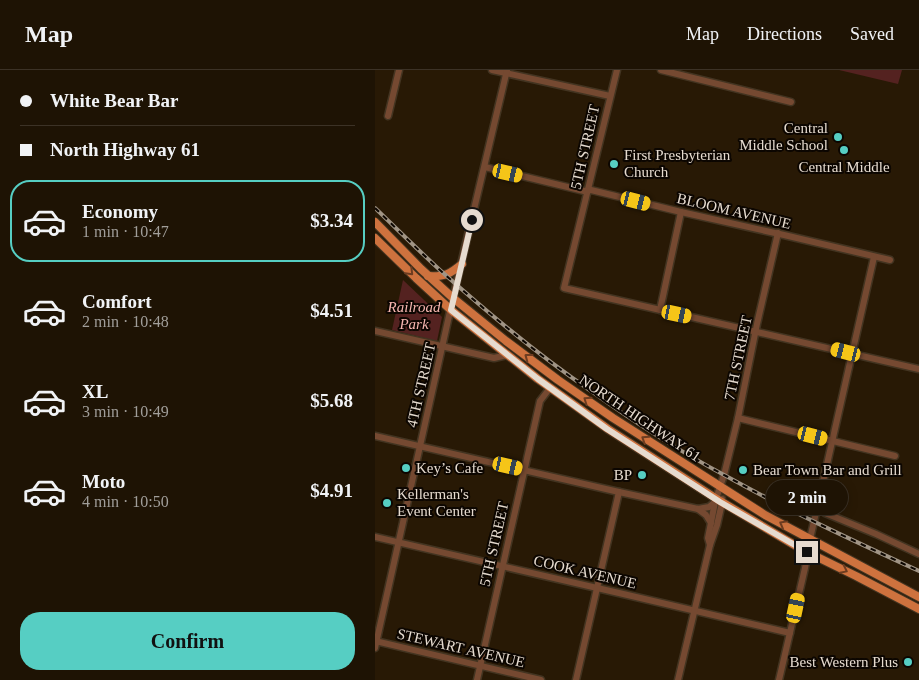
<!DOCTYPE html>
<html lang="en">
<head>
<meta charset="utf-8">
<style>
  :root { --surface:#1e1304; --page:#2b2013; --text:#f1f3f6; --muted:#a19e9a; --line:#3c3226; --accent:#56cec3 }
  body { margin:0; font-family:"Times New Roman",serif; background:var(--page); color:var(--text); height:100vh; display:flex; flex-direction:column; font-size:19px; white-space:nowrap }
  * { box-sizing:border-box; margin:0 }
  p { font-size:16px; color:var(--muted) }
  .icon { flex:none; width:28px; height:28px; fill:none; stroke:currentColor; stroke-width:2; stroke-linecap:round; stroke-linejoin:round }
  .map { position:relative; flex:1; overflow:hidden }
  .sheet { display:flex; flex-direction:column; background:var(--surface); width:375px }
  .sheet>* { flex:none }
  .hud { display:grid; align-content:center; height:110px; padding:0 20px; background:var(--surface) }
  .end { position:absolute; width:22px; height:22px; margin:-11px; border:6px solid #e6dbcf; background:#111; box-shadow:0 0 0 2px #111 }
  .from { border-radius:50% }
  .bubble { position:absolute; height:35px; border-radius:18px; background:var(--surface); box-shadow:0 2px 12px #0003,0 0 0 1px var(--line); font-size:16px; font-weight:600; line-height:35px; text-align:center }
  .car { position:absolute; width:15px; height:30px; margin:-15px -8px; border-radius:6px; box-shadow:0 0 4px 1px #0007; background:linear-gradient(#f5c518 24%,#345 0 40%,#f5c518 0 76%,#345 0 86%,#f5c518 0) }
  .hud b { display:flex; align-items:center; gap:18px; height:48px; font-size:19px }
  .hud b+b { border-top:1px solid var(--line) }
  .hud i { width:12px; height:12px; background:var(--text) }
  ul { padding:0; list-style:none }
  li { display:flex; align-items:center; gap:15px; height:82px; margin:0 10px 8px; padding:0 10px; border:2px solid transparent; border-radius:20px }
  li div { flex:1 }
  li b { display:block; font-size:19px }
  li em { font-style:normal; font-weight:600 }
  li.selected { border-color:var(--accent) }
  li>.icon { width:45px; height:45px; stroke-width:1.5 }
  .cta { display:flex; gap:10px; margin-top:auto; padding:10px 20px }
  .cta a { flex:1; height:58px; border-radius:20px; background:var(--accent); color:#111; font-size:20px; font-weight:600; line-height:58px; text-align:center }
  header { display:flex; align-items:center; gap:30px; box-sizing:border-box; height:70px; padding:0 25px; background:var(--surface); border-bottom:1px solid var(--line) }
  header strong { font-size:24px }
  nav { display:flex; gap:28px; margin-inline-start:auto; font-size:18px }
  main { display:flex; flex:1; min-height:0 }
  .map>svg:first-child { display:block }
  .green { fill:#542220 }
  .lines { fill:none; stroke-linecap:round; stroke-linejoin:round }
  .minor-casing { stroke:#433421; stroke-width:9 }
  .major-casing { stroke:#433421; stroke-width:10 }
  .minor { stroke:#754931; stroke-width:6 }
  .major { stroke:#ce723e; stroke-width:8 }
  .rail-casing { stroke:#a09485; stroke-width:4 }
  .rail { stroke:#0c0601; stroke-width:2; stroke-dasharray:5.5; stroke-linecap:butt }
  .oneway { stroke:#6d3c20 }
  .route { stroke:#e6dbcf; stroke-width:6 }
  .poi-dot { fill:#56cec3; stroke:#0c0601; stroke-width:2 }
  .labels { text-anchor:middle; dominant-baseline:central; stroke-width:4; stroke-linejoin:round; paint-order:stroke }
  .poi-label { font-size:15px; fill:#e6dbcf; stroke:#0c0601; text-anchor:start }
  .street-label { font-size:15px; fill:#e6dbcf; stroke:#0c0601 }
  .park-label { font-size:15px; font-style:italic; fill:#f5b5af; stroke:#0c0601 }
</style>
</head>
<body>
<header>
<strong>Map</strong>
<nav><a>Map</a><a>Directions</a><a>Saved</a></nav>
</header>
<main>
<section class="sheet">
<div class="hud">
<b><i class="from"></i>White Bear Bar</b>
<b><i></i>North Highway 61</b>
</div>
<ul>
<li class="selected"><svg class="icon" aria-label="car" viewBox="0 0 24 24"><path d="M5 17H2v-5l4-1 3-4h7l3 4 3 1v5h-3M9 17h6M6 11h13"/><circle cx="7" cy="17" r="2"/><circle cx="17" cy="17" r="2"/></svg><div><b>Economy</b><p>1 min · 10:47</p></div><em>$3.34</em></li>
<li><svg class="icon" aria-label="car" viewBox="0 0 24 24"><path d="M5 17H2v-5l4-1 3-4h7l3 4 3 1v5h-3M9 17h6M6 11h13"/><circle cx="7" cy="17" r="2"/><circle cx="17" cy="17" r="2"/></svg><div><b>Comfort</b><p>2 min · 10:48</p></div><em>$4.51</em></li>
<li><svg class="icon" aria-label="car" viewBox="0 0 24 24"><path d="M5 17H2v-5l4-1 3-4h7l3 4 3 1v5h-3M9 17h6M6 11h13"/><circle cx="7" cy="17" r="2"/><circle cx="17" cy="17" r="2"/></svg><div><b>XL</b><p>3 min · 10:49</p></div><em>$5.68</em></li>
<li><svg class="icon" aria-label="car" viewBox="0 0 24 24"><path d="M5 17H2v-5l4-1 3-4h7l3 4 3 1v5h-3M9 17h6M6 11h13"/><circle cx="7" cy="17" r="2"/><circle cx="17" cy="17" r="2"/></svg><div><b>Moto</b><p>4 min · 10:50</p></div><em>$4.91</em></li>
</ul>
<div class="cta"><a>Confirm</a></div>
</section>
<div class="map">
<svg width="544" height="610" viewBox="0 0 544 610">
  <rect width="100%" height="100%" fill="#281905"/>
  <!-- green -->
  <g class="green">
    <path d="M464,0H527L523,14Z"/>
    <path d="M28,210L67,247L62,271L17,260Z"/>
  </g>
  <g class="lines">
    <defs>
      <g id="minor">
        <path d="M117,0L235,26"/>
        <path d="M242,0L189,218L544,299"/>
        <path d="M286,0L416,32"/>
        <path d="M13,46L24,0"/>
        <path d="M110,97L209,121L216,120L306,142L409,165L515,190"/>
        <path d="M285,240L306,142"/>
        <path d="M0,261L119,288L132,285"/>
        <path d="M363,348L520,386"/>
        <path d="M0,366L244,422L323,439L334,437L340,432"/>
        <path d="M442,435L450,443L501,464L544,484"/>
        <path d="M323,439L331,445L336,453"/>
        <path d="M0,467C138,499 277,530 415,563"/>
        <path d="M335,475L333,468L340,432L349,405L363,348L382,254L403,163"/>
        <path d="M0,571L166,610"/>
        <path d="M0,578L78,228L132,0"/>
        <path d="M102,610L165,331L175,318"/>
        <path d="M201,610L244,422"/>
        <path d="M303,610L335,475L342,455L347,433V429"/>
        <path d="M404,610L430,498L435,469L499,187"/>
      </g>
      <g id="major">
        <path d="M0,152L46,199L78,228L131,271L183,310L238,348L390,445L544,527"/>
        <path d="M0,168L41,208L76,240L163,309L233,359L345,431L428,480L481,506L544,539"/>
        <path d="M53,206C70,207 75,204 87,194"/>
      </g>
    </defs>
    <!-- minor casing -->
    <use href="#minor" class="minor-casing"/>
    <!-- major casing -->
    <use href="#major" class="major-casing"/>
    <!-- minor -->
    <use href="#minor" class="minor"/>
    <!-- major -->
    <use href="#major" class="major"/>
    <defs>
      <path id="rail" d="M0,138C22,159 43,180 66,201C113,243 163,285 216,321C259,352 304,381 351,406C414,441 479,471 544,501"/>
    </defs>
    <!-- rail casing -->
    <use href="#rail" class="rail-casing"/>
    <!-- rail -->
    <use href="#rail" class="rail"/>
  </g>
  <!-- one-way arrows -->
  <defs><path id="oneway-chevron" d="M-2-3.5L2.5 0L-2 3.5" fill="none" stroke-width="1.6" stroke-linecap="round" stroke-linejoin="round" transform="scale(1.25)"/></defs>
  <g class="oneway">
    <use href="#oneway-chevron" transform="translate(35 202) rotate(45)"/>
    <use href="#oneway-chevron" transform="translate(153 287) rotate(-143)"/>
    <use href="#oneway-chevron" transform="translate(212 330) rotate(-145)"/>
    <use href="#oneway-chevron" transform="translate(270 369) rotate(-147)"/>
    <use href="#oneway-chevron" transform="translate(408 454) rotate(-151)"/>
    <use href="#oneway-chevron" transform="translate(469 500) rotate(26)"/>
  </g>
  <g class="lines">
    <!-- route -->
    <path class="route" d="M97,150L76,240L163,309L232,359L345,432L432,482"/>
  </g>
  <!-- markers -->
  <g class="poi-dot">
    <circle cx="463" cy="67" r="5"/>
    <circle cx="469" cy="80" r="5"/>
    <circle cx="239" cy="94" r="5"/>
    <circle cx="31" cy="398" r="5"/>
    <circle cx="368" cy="400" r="5"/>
    <circle cx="267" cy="405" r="5"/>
    <circle cx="12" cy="433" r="5"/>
    <circle cx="533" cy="592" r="5"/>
  </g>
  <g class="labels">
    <!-- poi labels -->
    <g class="poi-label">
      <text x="453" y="58" text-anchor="end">Central<tspan x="453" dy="17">Middle School</tspan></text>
      <text x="249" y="85">First Presbyterian<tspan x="249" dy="17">Church</tspan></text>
      <text x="469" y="97" text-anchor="middle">Central Middle</text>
      <text x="41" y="398">Key’s Cafe</text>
      <text x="378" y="400">Bear Town Bar and Grill</text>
      <text x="257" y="405" text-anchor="end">BP</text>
      <text x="22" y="424">Kellerman's<tspan x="22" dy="17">Event Center</tspan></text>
      <text x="523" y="592" text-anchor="end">Best Western Plus</text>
    </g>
    <!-- street labels -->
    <g class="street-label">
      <text transform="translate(210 77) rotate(-77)">5TH STREET</text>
      <text transform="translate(359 141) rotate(13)">BLOOM AVENUE</text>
      <text transform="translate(363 288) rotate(-78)">7TH STREET</text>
      <text transform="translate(46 315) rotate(-77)">4TH STREET</text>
      <text transform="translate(265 348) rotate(34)">NORTH HIGHWAY 61</text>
      <text transform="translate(119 474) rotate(-77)">5TH STREET</text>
      <text transform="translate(210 502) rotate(13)">COOK AVENUE</text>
      <text transform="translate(86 578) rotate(13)">STEWART AVENUE</text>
    </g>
    <!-- park labels -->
    <g class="park-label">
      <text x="39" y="237">Railroad<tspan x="39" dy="17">Park</tspan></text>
    </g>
  </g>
</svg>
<i class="end from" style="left:97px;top:150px"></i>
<i class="end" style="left:432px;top:482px"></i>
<div class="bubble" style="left:391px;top:410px;width:82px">2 min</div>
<i class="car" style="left:133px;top:103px;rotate:103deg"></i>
<i class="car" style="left:261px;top:131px;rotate:104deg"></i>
<i class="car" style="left:302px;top:244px;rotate:102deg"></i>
<i class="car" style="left:471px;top:282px;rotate:284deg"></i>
<i class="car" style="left:438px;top:366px;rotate:104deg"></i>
<i class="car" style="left:133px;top:396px;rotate:103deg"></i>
<i class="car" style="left:421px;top:538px;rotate:12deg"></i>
</div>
</main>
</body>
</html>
